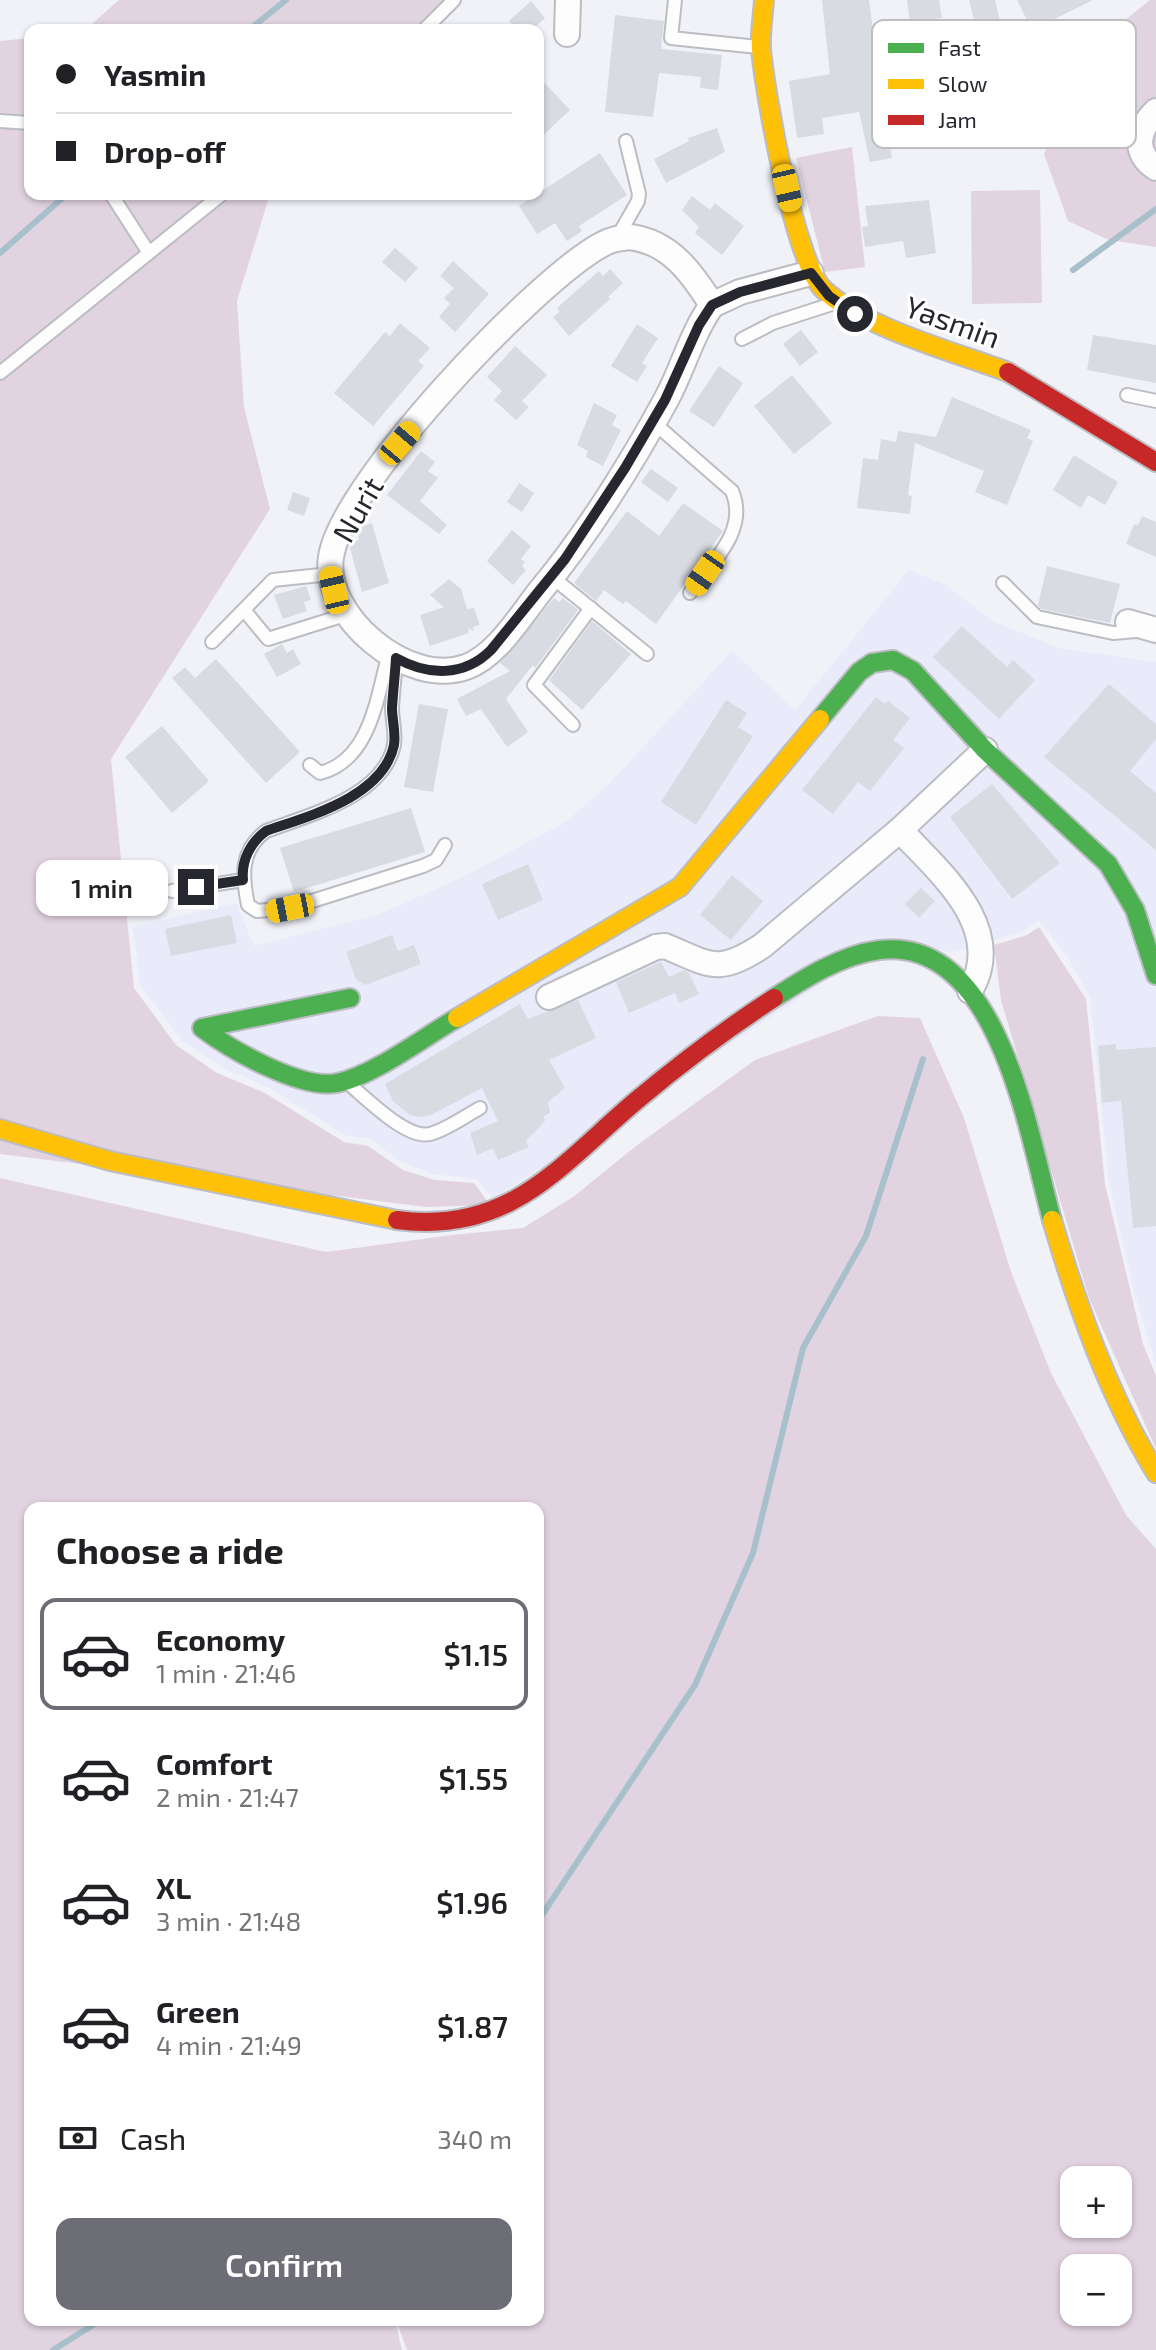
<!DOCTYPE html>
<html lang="en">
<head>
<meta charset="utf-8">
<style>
  :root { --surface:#fff; --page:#f2f2f2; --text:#202124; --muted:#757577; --line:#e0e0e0; --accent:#6d6e75 }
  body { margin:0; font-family:"Exo 2",sans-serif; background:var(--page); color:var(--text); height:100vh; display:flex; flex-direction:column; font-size:30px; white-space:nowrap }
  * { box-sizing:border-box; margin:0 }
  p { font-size:26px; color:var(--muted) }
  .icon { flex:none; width:44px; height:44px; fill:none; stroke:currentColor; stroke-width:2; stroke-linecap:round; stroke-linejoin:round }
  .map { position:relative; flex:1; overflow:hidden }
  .details { position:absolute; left:24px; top:1502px; width:520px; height:824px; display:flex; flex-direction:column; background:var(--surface); border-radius:16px; box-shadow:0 2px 6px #0004 }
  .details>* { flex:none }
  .banner { position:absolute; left:24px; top:24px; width:520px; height:176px; border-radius:16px; box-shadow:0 2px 6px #0004; display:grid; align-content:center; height:176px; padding:0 32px; background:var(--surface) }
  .tools { position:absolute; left:1060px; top:2166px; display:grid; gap:16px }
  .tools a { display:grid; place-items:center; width:72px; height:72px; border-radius:16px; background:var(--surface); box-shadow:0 2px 6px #0004; font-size:40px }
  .end { position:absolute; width:36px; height:36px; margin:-18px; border:10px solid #26272f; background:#fff; box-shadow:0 0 0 4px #fff }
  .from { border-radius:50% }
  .bubble { position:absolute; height:56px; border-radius:16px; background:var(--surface); box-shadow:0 2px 6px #0004; font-size:26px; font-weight:600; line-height:56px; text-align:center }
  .car { position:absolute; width:24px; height:48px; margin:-24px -12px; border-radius:10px; box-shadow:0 0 6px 2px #0007; background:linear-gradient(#f5c518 24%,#345 0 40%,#f5c518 0 76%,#345 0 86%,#f5c518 0) }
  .banner b { display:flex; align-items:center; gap:28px; height:76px; font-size:30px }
  .banner b+b { border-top:2px solid var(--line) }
  .banner i { width:20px; height:20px; background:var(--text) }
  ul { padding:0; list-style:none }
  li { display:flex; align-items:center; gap:24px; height:112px; margin:0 16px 12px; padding:0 16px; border:4px solid transparent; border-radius:16px }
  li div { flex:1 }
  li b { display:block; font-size:30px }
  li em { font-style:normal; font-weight:600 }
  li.selected { border-color:var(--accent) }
  li>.icon { width:72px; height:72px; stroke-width:1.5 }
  h2 { padding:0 32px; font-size:36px; line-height:96px }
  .pay { display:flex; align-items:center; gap:20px; height:88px; padding:0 32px; font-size:30px }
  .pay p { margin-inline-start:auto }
  .action { display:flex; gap:16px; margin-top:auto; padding:16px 32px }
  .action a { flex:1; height:92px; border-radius:16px; background:var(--accent); color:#fff; font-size:32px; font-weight:600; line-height:92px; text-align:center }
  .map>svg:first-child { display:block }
  .built { fill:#e9ebfb }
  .green { fill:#e2d3e1; fill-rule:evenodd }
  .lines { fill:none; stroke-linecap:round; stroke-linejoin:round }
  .stream { stroke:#a7c0cc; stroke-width:6 }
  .building { fill:#d8dbe1 }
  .lane-casing { stroke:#bbbdc3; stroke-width:16 }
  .street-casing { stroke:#bbbdc3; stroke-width:28 }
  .fast-casing { stroke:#bbbdc3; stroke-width:22 }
  .slow-casing { stroke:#bbbdc3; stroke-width:22 }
  .jam-casing { stroke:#bbbdc3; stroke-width:22 }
  .lane { stroke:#fdfdfe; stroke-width:12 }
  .street { stroke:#fdfdfe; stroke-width:24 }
  .fast { stroke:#4caf50; stroke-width:18 }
  .slow { stroke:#ffc107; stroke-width:18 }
  .jam { stroke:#c62828; stroke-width:18 }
  .route { stroke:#26272f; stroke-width:10 }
  .labels { text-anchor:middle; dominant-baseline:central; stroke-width:6; stroke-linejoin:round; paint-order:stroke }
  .street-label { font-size:30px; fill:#26272f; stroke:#fff }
  .key { fill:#fff; stroke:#bebec1; stroke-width:2 }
  .key-label { font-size:22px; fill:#26272f }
</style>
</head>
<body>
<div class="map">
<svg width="1156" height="2350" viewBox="0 0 1156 2350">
  <rect width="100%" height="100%" fill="#f0f2f8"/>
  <!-- built -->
  <path class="built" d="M909,570L946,585L994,622L1059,648L1156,662V1365L1134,1292L1109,1181L1090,998L1069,959L1039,920L1024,931L950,953L893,937L493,1199L477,1179L432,1174L400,1161L368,1138L346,1136L270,1088L228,1070L183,1042L140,985L133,927L236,903L254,946L380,914L461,878L567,821L609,784L732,651L795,710Z"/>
  <!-- green -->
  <g class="green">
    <path d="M119,0H443L418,30H85Z"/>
    <path d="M1150,0H1156V247L1109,240L1068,221L1044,154L1099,41Z"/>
    <path d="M30,38V194H270L237,301L244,407L270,509L111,759L134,988L176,1045L217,1073L265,1093L344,1142L368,1146L403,1170L435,1180L474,1183L490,1205L426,1207L0,1154V41Z"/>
    <path d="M852,147L865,267L825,272L796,158Z"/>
    <path d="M1040,190L1042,303L972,304L971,191Z"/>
    <path d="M1039,927L1086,999L1105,1184L1143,1344L1156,1376V1449L1089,1298L1001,1000L994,945L1027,935Z"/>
    <path d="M878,1016L920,1018L964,1118L1011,1272L1051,1373L1126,1515L1156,1549V2350H407L396,2320H538V1508H30V2320H395L402,2350H0V1178L326,1252L452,1235L523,1228L573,1197L636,1146L755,1060ZM1074,2180H1118V2224H1074ZM1074,2268H1118V2312H1074Z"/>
  </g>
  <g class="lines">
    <!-- stream -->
    <g class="stream">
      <path d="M249,30L286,0"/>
      <path d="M0,253L67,194"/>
      <path d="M1073,270L1156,209"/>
      <path d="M538,1921L695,1685L753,1553L803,1348L866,1236L923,1059"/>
      <path d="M53,2350L101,2320"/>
    </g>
  </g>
  <!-- building -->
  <g class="building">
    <path d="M822,0H869L874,37H879L881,55H876L892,158L870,162L859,112L822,118L824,134L797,138L789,81L830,74Z"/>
    <path d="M907,0H939L942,18L910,22Z"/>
    <path d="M969,0H995L1008,54L978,62L975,47L981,46Z"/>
    <path d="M1017,0H1093L1032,30Z"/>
    <path d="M531,1L545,18L532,30H517L509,21Z"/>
    <path d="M615,15L664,21L661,49L722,55L718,90L700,88L701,77L659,73L653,117L605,112Z"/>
    <path d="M538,76L570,110L538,140Z"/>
    <path d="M717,128L725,152L666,183L654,159L689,141L688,138Z"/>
    <path d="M600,153L627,195L579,226L582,231L567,241L555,223L537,234L519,206Z"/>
    <path d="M692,196L710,210L715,203L744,226L722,255L695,233L699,227L682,210Z"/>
    <path d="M929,200L936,253L906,258L903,241L865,247L862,227L868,226L865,206Z"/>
    <path d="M395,248L418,268L405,282L382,262Z"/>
    <path d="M453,261L489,294L455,332L439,317L450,304L444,298L454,288L440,276Z"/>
    <path d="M610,269L623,283L608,297L610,299L569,336L553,317L560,312L557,308L599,271L603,276Z"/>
    <path d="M400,323L430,348L418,361L424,366L373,426L334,393L385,332L390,336Z"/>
    <path d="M637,324L658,338L642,363L647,366L637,382L611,366Z"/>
    <path d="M801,330L818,352L800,366L783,344Z"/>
    <path d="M1093,335L1156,345V383L1087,370Z"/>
    <path d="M515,346L547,375L522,401L529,407L516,420L494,400L502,391L487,377Z"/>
    <path d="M719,366L743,383L714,427L689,411Z"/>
    <path d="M792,375L832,423L794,454L754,406Z"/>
    <path d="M952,397L1031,430L1027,438L1033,441L1007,505L975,492L984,471L915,443L908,495L912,496L910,514L857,508L863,458L878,460L881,439L896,442L898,431L936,437Z"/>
    <path d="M594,403L617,415L612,425L621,430L603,466L586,457L588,451L577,445Z"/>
    <path d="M421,451L435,462L428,471L438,478L420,501L447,525L439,534L387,495Z"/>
    <path d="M1074,455L1118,482L1105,505L1088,495L1081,508L1053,490Z"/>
    <path d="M651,469L678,488L668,502L641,482Z"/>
    <path d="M519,483L534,493L522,512L507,502Z"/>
    <path d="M293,492L310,498L304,516L287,510Z"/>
    <path d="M683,503L723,531L656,624L626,601L623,604L604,590L596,601L574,583L627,511L659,536Z"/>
    <path d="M1142,516L1156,522V557L1126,544L1134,524L1138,525Z"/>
    <path d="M372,523L389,583L362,592L350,548L352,542L359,540L357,531L359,527Z"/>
    <path d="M512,530L531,546L521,559L525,562L522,566L526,570L513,585L487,561Z"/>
    <path d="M1047,566L1120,584L1110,623L1041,609L1038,605Z"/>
    <path d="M449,579L461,589L467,609L474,608L480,625L473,627L474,631L468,628L469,633L430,646L420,615L444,607L430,595Z"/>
    <path d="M306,586L311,600L304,602L307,611L283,619L274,595Z"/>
    <path d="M554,598L559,602L563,598L578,610L535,668L533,665L506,699L528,732L507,747L481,709L466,716L457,699L510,671L500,663Z"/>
    <path d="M592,621L631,654L582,710L549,680Z"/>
    <path d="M962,626L1007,667L1013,660L1035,680L999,719L933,657Z"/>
    <path d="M282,644L287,653L293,649L301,664L277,677L264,654Z"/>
    <path d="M216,659L300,752L266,783L172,678L185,667L195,678Z"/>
    <path d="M1109,684L1156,724V739L1130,771L1156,793V850L1044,757Z"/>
    <path d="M876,697L885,704L888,701L910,718L893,740L904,748L870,791L858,782L833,814L802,790Z"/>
    <path d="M726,700L747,713L738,727L753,736L696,825L661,802Z"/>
    <path d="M419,704L448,709L433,792L404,787Z"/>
    <path d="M162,726L209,781L172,813L125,757Z"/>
    <path d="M992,784L1060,863L1012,899L950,817Z"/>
    <path d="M411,808L425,852L294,892L280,848Z"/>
    <path d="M528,864L543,900L498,920L482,884Z"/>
    <path d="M732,875L763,901L731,940L700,915Z"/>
    <path d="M921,888L935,901L919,918L905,904Z"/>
    <path d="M231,915L237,943L171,956L165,929Z"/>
    <path d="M392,935L398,951L414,945L421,964L365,985L356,979L346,952Z"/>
    <path d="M661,962L669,977L684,970L689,973L699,994L679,1003L675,993L629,1013L616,982Z"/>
    <path d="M578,1000L596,1038L549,1060L565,1088L548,1102L550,1113L544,1116L545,1121L526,1141L529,1147L498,1160L493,1148L477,1155L470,1133L498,1121L482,1088L431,1115L421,1117L410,1115L393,1101L385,1084L520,1004L528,1019Z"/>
    <path d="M1116,1044V1050L1156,1047V1226L1133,1228L1121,1101L1102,1103L1098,1046Z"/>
  </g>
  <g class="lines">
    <defs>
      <g id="lane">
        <path d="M675,0L671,38L758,47"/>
        <path d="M424,30L454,0"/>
        <path d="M0,121L30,123"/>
        <path d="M111,194L149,253"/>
        <path d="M617,238L638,201L639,194L626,141"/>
        <path d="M742,339L773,323L832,304"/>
        <path d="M0,373L222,194"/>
        <path d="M1127,395L1156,401"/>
        <path d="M653,422L732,491C749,530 712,563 690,593"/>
        <path d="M552,577L647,654"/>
        <path d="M1003,583L1037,617L1113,633L1136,631"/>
        <path d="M244,610L268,639L348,614"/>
        <path d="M212,642L273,580L330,574"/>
        <path d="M396,658C395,675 393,691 392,708C392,720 396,732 394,745C383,797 309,815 266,831C240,850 242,876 248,905L257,911L290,908L423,866L436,860L445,845"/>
        <path d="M573,725L534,685L591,608"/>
        <path d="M310,765L320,773C371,760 377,696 389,653"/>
        <path d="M172,891L243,880"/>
        <path d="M348,1083C366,1098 407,1140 430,1134C448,1129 465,1116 480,1108"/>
      </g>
      <g id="street">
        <path d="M567,34L568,0"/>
        <path d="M1156,111C1138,129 1132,152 1156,168"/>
        <path d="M630,237C670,242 692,273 712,305C692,333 683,368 667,398C633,461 587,535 541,590C521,615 497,656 466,667C408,688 322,616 331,557C342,484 535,281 601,245C611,239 620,238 630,237Z"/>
        <path d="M712,305L740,292L811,273"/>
        <path d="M1128,622L1156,630"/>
        <path d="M900,830C940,873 1007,928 970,991"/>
        <path d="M549,997L656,947L665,946C711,965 717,975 762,946L900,830L985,750"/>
      </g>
      <g id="fast">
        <path d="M820,719L859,672L872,663L893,660L913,671L985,750L1108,864L1135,910L1156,975"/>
        <path d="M350,998L202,1028C231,1050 301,1090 337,1083C373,1076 424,1037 457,1018"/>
        <path d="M774,998C805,978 841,955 879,950C999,935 1029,1137 1052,1220"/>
      </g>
      <g id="slow">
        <path d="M764,0C763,16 760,33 761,49C765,93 795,264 824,290C867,329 952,351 1008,372"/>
        <path d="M457,1018L680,887L820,719"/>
        <path d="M0,1129L110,1161L397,1220"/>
        <path d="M1052,1220C1078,1308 1108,1394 1156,1473"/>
      </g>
      <g id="jam">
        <path d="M1008,372L1156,462"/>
        <path d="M397,1220C510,1235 560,1165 637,1100C680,1064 726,1029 774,998"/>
      </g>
    </defs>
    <!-- lane casing -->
    <use href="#lane" class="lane-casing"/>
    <!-- street casing -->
    <use href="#street" class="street-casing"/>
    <!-- fast casing -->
    <use href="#fast" class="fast-casing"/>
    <!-- slow casing -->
    <use href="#slow" class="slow-casing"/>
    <!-- jam casing -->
    <use href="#jam" class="jam-casing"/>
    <!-- lane -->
    <use href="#lane" class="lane"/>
    <!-- street -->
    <use href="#street" class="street"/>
    <!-- fast -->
    <use href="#fast" class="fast"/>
    <!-- slow -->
    <use href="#slow" class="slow"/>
    <!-- jam -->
    <use href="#jam" class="jam"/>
  </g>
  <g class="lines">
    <!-- route -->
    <path class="route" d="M196,887L243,880C241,860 251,842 266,831C309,816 383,797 394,745C396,732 392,720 392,708C393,691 395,675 396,658C428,676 464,677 491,650L565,559L625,468L665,400L699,325L712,305L740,292L811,273L829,296L855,314"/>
  </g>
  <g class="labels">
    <!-- street labels -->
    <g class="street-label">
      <text transform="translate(953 321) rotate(20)">Yasmin</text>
      <text transform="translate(357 509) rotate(-60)">Nurit</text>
    </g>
  </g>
  <!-- legend -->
  <rect x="872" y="20" width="264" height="128" rx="12" class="key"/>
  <rect x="888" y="43" width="36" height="10" fill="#4caf50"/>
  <rect x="888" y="79" width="36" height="10" fill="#ffc107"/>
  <rect x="888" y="115" width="36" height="10" fill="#c62828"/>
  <g class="key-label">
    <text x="938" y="56">Fast</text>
    <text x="938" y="92">Slow</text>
    <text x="938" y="128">Jam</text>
  </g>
</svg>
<div class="tools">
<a>+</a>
<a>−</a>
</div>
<i class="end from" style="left:855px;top:314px"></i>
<i class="end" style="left:196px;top:887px"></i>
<div class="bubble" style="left:36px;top:860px;width:132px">1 min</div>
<i class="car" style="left:787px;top:188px;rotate:167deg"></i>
<i class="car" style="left:400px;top:443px;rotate:40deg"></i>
<i class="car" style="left:705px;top:573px;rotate:215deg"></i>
<i class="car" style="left:334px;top:590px;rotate:347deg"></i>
<i class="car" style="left:290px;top:908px;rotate:259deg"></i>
<div class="banner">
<b><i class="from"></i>Yasmin</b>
<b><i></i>Drop-off</b>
</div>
<section class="details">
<h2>Choose a ride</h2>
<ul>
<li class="selected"><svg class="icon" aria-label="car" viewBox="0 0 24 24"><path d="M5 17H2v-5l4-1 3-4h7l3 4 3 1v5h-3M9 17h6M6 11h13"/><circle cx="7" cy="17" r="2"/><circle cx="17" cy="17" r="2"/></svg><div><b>Economy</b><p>1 min · 21:46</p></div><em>$1.15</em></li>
<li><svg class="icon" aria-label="car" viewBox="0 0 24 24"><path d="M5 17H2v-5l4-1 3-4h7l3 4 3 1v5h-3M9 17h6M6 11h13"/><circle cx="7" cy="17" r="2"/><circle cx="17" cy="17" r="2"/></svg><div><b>Comfort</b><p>2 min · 21:47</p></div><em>$1.55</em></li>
<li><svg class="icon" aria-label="car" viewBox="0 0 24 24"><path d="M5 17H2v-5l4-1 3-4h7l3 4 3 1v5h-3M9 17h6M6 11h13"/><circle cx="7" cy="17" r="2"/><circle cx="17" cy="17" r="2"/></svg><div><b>XL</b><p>3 min · 21:48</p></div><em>$1.96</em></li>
<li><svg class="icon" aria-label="car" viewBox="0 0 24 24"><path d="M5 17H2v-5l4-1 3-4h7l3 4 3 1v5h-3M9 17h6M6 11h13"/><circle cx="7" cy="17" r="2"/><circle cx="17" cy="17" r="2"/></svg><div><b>Green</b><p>4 min · 21:49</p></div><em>$1.87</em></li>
</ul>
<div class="pay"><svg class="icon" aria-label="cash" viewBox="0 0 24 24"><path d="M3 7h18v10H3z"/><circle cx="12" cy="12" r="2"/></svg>Cash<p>340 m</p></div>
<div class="action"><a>Confirm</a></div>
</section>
</div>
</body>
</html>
